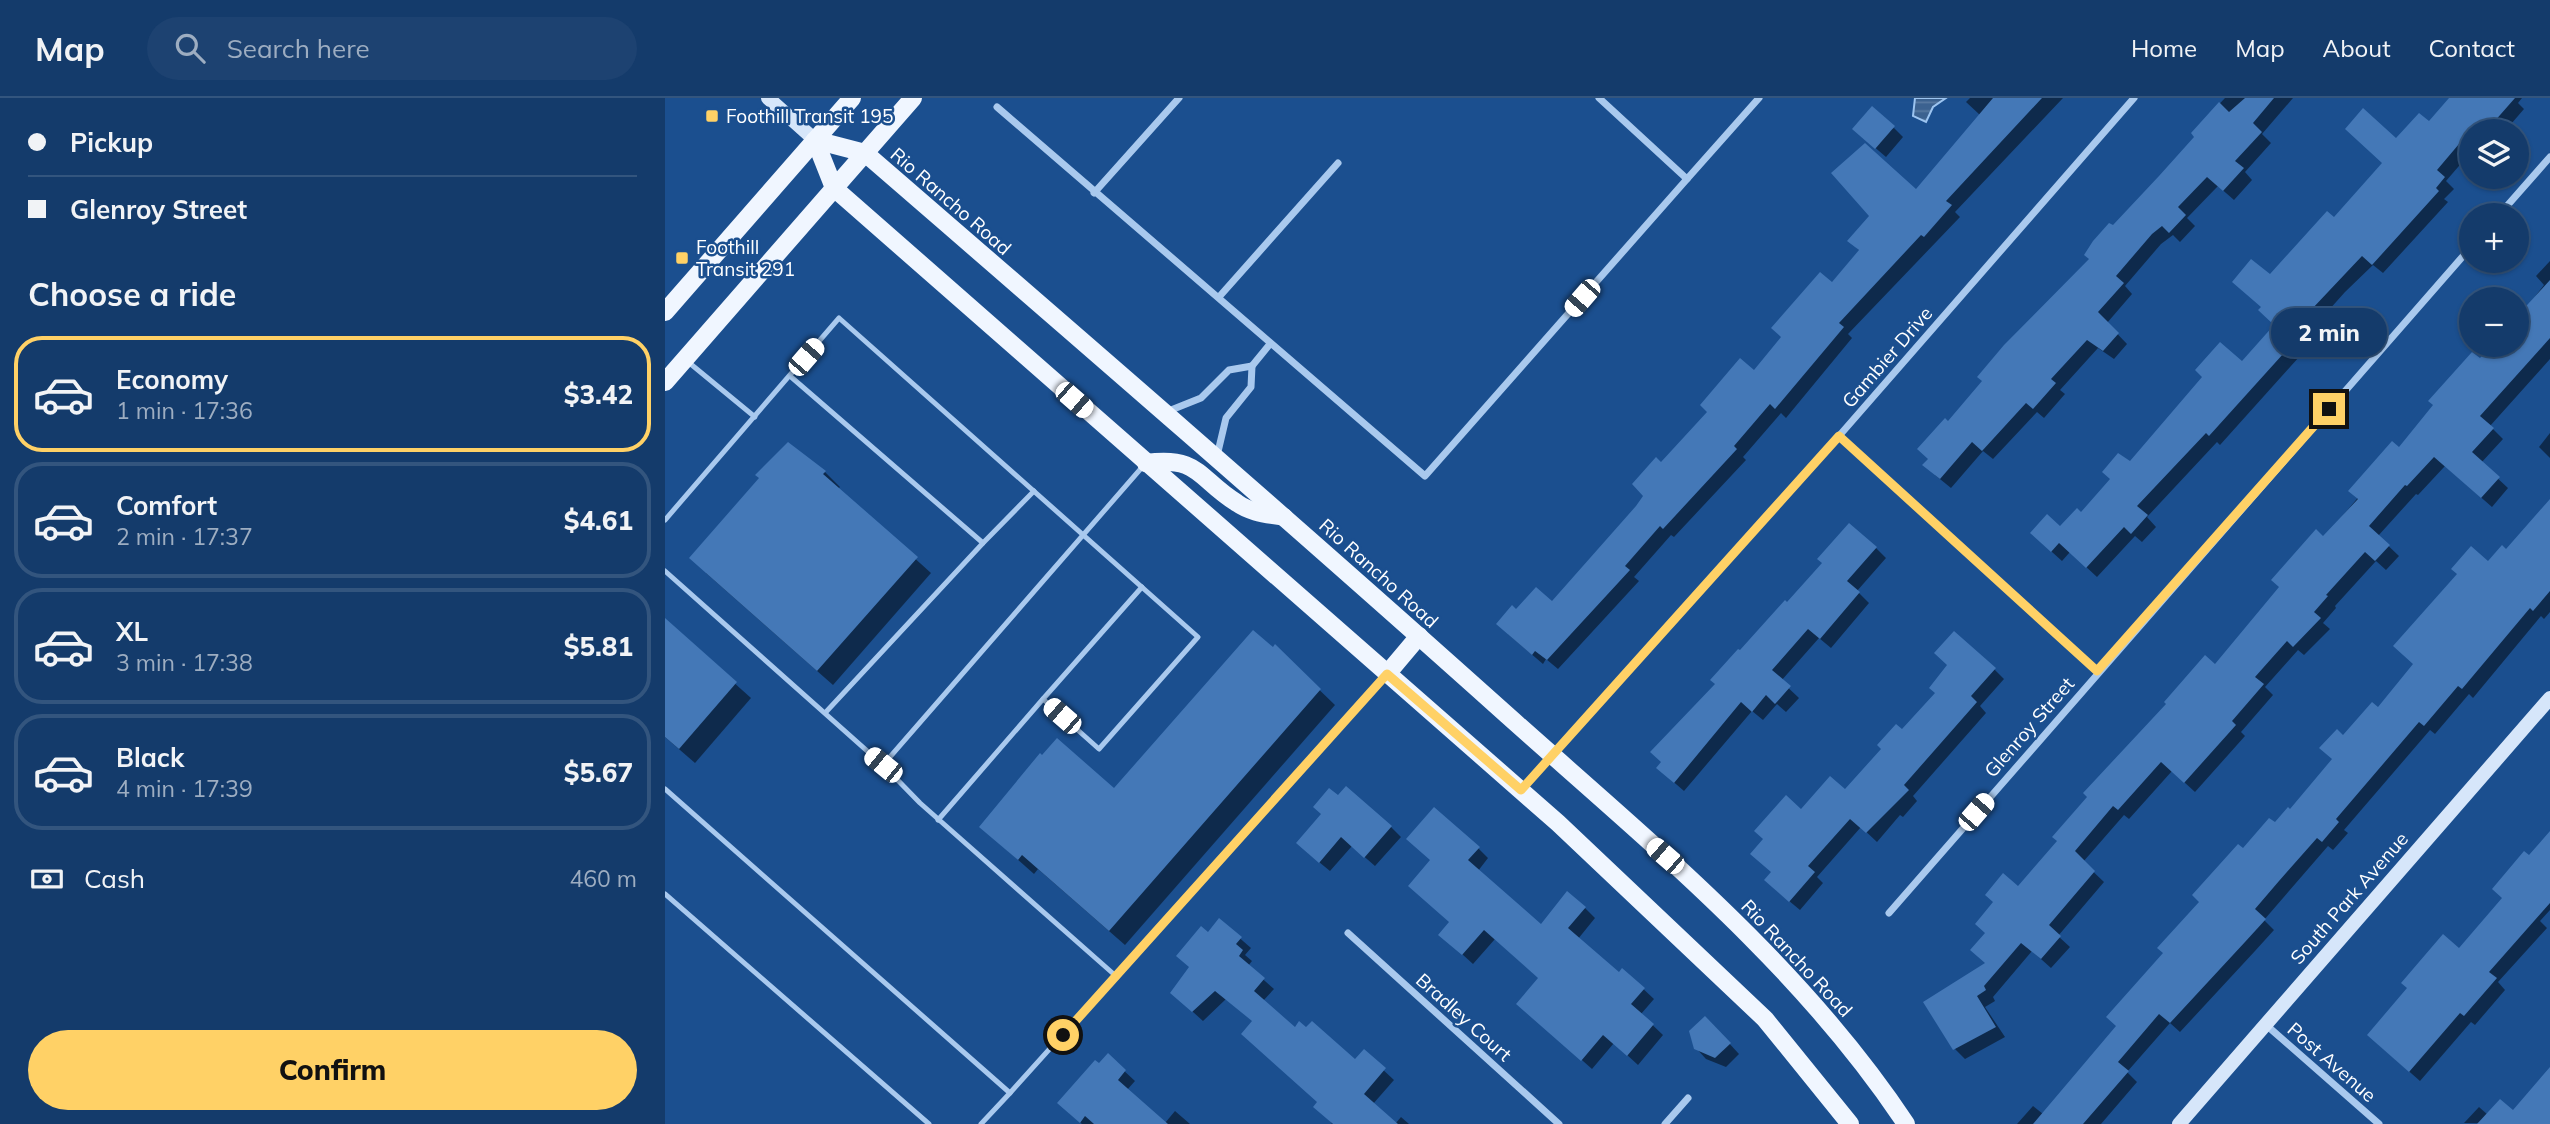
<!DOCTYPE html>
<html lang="en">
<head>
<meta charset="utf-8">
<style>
  :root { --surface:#143b6b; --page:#1d4271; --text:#f1f3f6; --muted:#9dadc1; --line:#33557e; --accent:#ffd166 }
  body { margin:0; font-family:Mulish,sans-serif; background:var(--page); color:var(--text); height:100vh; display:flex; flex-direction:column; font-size:26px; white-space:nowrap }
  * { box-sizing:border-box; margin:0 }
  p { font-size:23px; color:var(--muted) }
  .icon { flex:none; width:38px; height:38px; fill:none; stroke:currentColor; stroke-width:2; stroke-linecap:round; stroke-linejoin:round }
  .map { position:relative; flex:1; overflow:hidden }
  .details { display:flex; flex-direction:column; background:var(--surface); width:665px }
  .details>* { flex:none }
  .hud { display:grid; align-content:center; height:154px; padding:0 28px; background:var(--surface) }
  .buttons { position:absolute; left:1794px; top:21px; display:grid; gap:14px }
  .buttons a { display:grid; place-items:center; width:70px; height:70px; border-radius:50%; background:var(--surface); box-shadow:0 2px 5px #0004,0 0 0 2px var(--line); font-size:35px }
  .end { position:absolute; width:32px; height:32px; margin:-16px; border:9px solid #ffd166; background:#111; box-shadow:0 0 0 4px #111 }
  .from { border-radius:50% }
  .bubble { position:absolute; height:49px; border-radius:24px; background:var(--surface); box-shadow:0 2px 5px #0004,0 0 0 2px var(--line); font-size:23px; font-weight:800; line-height:49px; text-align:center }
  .car { position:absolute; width:21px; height:42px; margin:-21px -10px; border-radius:9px; box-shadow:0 0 5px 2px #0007; background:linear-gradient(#fff 24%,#345 0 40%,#fff 0 76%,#345 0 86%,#fff 0) }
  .hud b { display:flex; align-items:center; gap:24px; height:66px; font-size:26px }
  .hud b+b { border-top:2px solid var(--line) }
  .hud i { width:18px; height:18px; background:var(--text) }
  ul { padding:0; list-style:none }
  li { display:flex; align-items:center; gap:21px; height:116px; margin:0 14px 10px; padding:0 14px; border:4px solid var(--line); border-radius:28px }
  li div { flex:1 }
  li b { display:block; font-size:26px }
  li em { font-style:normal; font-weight:800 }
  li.on { border-color:var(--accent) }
  li>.icon { width:63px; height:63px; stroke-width:1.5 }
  h2 { padding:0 28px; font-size:32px; line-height:84px }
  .pay { display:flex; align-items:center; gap:18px; height:77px; padding:0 28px; font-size:26px }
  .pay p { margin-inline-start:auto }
  .cta { display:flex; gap:14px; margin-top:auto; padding:14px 28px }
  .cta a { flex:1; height:80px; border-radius:42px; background:var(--accent); color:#111; font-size:28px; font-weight:800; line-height:80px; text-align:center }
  header { display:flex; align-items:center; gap:42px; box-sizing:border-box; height:98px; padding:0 35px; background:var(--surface); border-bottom:2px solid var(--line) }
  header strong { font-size:33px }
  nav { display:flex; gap:38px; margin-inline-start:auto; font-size:24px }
  .search { width:490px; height:63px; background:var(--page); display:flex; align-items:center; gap:18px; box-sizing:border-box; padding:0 24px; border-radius:38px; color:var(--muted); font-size:26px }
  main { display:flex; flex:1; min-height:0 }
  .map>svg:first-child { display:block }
  .water { fill:url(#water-rules); stroke:#9cc4f0; stroke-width:2 }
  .shadow { fill:#0007 }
  .building { fill:#4478b7 }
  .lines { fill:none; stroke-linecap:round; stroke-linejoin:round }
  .lane { stroke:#a9c9ee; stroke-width:5 }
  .street { stroke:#a9c9ee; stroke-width:7 }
  .secondary { stroke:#d6e6fa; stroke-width:14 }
  .primary { stroke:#f0f6ff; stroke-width:18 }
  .route { stroke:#ffd166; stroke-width:9 }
  .poi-dot { fill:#ffd166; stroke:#1b4f8f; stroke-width:2.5 }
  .labels { text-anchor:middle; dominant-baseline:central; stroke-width:5; stroke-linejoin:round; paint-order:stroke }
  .poi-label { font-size:19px; fill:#fff; stroke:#1b4f8f; text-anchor:start }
  .street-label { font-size:19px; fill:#fff; stroke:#1b4f8f }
</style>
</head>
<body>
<header>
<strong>Map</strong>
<div class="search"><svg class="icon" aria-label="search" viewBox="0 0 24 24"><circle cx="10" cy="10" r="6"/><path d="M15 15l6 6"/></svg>Search here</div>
<nav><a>Home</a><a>Map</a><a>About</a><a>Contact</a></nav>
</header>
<main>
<section class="details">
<div class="hud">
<b><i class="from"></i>Pickup</b>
<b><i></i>Glenroy Street</b>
</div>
<h2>Choose a ride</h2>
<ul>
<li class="on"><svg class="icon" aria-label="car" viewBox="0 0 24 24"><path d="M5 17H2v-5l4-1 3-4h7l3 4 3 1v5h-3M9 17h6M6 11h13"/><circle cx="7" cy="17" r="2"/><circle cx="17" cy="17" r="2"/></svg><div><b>Economy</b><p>1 min · 17:36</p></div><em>$3.42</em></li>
<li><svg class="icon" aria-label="car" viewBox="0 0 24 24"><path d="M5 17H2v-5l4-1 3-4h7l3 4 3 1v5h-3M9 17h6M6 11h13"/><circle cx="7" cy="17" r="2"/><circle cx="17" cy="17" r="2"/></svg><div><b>Comfort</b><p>2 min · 17:37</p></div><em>$4.61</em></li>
<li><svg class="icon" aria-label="car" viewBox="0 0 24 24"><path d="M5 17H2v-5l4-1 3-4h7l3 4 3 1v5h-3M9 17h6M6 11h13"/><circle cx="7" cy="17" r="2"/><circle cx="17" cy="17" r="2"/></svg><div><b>XL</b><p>3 min · 17:38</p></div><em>$5.81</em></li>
<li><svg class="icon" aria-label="car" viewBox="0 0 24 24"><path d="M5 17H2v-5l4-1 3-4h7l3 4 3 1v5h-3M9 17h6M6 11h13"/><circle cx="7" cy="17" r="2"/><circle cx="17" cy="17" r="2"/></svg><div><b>Black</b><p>4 min · 17:39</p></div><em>$5.67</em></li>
</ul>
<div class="pay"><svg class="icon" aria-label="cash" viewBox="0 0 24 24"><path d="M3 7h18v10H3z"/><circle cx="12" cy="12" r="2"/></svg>Cash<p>460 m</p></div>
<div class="cta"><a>Confirm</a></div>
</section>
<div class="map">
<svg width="1885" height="1026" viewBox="0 0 1885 1026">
  <defs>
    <pattern id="water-rules" width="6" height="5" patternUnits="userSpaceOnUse" patternTransform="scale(1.75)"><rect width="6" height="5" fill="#3c6290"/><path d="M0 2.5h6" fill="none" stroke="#597aa1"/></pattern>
  </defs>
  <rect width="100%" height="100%" fill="#1b4f8f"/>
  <!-- water -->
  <path class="water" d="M1250,0H1281L1268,9L1261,24L1248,18Z"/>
  <!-- shadow -->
  <g class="shadow">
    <path d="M1305,0H1398L1290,114L1295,119L1183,236L1187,240L1121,320L1116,315L1078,359L1081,362L1009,439L1006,437L969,479L974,483L893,571L881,561L878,566L843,536L852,513L888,506L973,409L996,366L1089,274L1195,153L1185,143L1251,93L1315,17L1301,4Z"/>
    <path d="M1560,0H1628L1597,36L1606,45L1580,74L1587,82L1569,102L1553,88L1522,120L1530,128L1515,144L1508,137L1496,146L1460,188L1467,196L1442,225L1462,246L1449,261L1433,250L1395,292L1400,296L1379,320L1372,314L1328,361L1318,353L1286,390L1270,377L1283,325L1426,161L1449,129L1532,39L1540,21Z"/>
    <path d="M1785,0H1857L1853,5L1859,11L1840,33H1806V54L1781,83L1789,91L1779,101L1783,104L1718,175L1708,167L1680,194L1638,241L1644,248L1555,347L1552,344L1482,419L1491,429L1477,444L1470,438L1432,479L1405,454L1397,463L1377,445L1416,416L1465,365L1577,265L1611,228L1605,178L1669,122L1719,65L1731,43L1764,25Z"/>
    <path d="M1229,30L1238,39L1221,59L1200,41Z"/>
    <path d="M1885,163V261L1825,328L1838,341L1816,365L1843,390L1827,409L1780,368L1753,397L1751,396L1713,438L1734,458L1721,472L1711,463L1670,508L1671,510L1658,525L1665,531L1639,557L1633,552L1600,589L1608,597L1576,634L1580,638L1530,694L1507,673L1464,721L1459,717L1418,764L1439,784L1393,838L1405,849L1386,870L1367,853L1328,899L1330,903L1320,909L1340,939L1300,961L1290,951L1353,791L1550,569L1734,351L1829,247H1852V222L1879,187L1871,178Z"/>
    <path d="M1885,335V360L1874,349Z"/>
    <path d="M123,346L160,374L175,389L173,391L266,475L168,587L41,475Z"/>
    <path d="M1885,404V514L1879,521L1876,518L1808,600L1804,596L1770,636L1765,632L1679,732L1683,735L1668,752L1663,748L1624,793L1599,822L1609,832L1590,853L1515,934L1505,925L1462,974L1472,984L1436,1026H1352L1368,1008L1378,1016L1453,928L1500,855L1578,753L1626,714L1669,662L1679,639L1713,612L1750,567L1824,465L1841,453Z"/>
    <path d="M1211,450L1221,460L1192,493L1204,505L1166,550L1154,540L1116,583L1134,600L1121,614L1112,606L1098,622L1087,613L1019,693L1004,680L1052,587L1075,555L1122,507Z"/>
    <path d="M0,523L86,600L30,665L0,639Z"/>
    <path d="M610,549L670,607L460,847L373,771L369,776L316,729L449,693Z"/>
    <path d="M1329,571L1339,581L1315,608L1321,615L1248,698L1252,703L1238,719L1235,717L1212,744L1196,729L1152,779L1158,785L1135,812L1111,792L1108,775L1136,713L1180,694L1237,634Z"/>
    <path d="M673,700L726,729L736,739L710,768L687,748L665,773L643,755Z"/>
    <path d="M1885,735V812L1875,823L1882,830L1833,884L1840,892L1810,927L1806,924L1755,983L1714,947L1839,801L1864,760Z"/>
    <path d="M813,750L823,760L813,773L876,829L920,810L930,820L913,841L954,877L958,872L989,901L976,916L998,937L973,967L949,945L927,971L864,915L875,881L830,841L808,866L786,846V825L755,797Z"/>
    <path d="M554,822L586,850L580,857L587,863L583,868L609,891L598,903L630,931L690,963L699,954L729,982L708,1006L730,1026L736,1019L744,1026H667L654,1004L589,924L561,901L538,923L518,905L526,870L543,836Z"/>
    <path d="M1050,930L1074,956L1061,969L1041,961L1031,950Z"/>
    <path d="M443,958L470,983L462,992L500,1025L510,1013L525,1026H417L404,1015Z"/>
    <path d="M1885,972V1026L1799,1025L1814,1009L1823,1017L1848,1014Z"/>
  </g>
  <!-- building -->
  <g class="building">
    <path d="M1328,0H1377L1281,103L1287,107L1259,139L1256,137L1174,225L1179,229L1110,311L1105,306L1069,348L1072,351L998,431L995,428L960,468L965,472L882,562L870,553L867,557L831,526L847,507L851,511L871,489L887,503L971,408L978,398L967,386L991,359L996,364L1042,314L1035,307L1075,260L1089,272L1116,239L1106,230L1155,174L1167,184L1194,152L1182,143L1204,118L1166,75L1200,45L1251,91Z"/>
    <path d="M1580,0H1609L1588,25L1597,34L1570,63L1579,70L1558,93L1542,79L1513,109L1521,117L1504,135L1497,128L1487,136L1451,178L1459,185L1433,214L1454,235L1438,253L1422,242L1386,281L1391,285L1368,311L1361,305L1317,353L1307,344L1275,381L1257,367L1263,361L1252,351L1280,320L1283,323L1317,283L1312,279L1339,247L1424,161L1419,157L1428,143L1444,125L1448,127L1494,78L1529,39L1526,35L1554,4L1564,14Z"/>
    <path d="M1784,0H1850L1821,33H1805L1772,72L1780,79L1771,90L1774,93L1707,167L1697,158L1629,230L1636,236L1544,338L1541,335L1472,408L1483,417L1466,436L1459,429L1421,470L1394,445L1386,454L1365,435L1382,416L1395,428L1412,410L1416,414L1445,381L1437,374L1453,355L1465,363L1537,279L1530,272L1555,244L1577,263L1609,227L1593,212L1596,209L1567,184L1586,161L1605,176L1662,113L1669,119L1717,65L1680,31L1698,10L1731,40L1754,15L1764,23Z"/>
    <path d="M1207,8L1230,28L1210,51L1187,31Z"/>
    <path d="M1885,182V240L1815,318L1829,330L1807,354L1835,379L1816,400L1769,359L1742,388L1740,387L1704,428L1725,447L1710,463L1700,454L1661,497L1663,498L1649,514L1656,520L1628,549L1622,543L1590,579L1599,586L1567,623L1571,627L1519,685L1496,664L1453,712L1448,708L1410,753L1430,773L1384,827L1396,838L1376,861L1356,845L1319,888L1321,892L1312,898L1331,929L1288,952L1258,904L1320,865L1305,852L1320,835L1310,826L1328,804L1320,797L1338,775L1353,788L1392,743L1387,739L1422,699L1418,695L1501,606L1499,604L1540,557L1550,566L1614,489L1606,482L1651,431L1658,438L1693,401L1683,393L1727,343L1734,349L1768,307L1763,303L1807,254L1815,260L1827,247H1852V218Z"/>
    <path d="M123,344L161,373L158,376L253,459L152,573L24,460L94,380L90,377Z"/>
    <path d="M1885,401V493L1868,513L1865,510L1797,591L1793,588L1759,628L1754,624L1671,721L1674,724L1657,744L1652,740L1614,783L1590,811L1601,821L1580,844L1505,925L1494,916L1453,964L1464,973L1418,1026H1368L1451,928L1441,919L1498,855L1492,850L1534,804L1527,797L1573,746L1578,750L1604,720L1610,724L1623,709L1625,711L1667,661L1654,650L1672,631L1678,637L1707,604L1713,609L1748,566L1728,548L1792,476L1786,471L1806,448L1823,463L1837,447L1841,451Z"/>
    <path d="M1184,425L1212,449L1182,483L1195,494L1155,541L1143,531L1107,572L1126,588L1110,606L1101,597L1087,614L1076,604L1009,685L991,670L996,664L985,654L1050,586L1045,582L1073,551L1075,552L1120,502L1122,504L1157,465L1152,461Z"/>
    <path d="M0,520L72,584L14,651L0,639Z"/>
    <path d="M588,532L608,549L610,546L656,591L444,833L357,757L353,762L314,729L375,655L377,657L392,640L449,690Z"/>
    <path d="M1289,533L1331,570L1306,598L1312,604L1239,687L1244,692L1201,735L1185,721L1143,768L1150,774L1124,804L1099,782L1106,774L1085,756L1098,741L1089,733L1121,697L1136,711L1165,678L1180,691L1216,651L1212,647L1231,626L1237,631L1270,595L1264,590L1282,567L1269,555Z"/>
    <path d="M681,688L727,728L699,760L676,739L654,765L631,745L656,716L648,709L664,690L673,697Z"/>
    <path d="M769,709L815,749L803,762L876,826L902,793L921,809L903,830L954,874L957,870L980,890L966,906L989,926L962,958L938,937L916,963L851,906L873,880L819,832L797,857L773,837L784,824L743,788L765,762L741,741Z"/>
    <path d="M1885,733V805L1824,874L1832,880L1799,918L1795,915L1744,974L1702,937L1742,890L1736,885L1778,836L1794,850L1837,800L1827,791L1859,753L1864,757Z"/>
    <path d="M554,820L577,839L571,846L578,852L574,858L600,880L589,893L630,929L634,923L641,929L647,923L690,961L699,951L721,970L699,996L733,1026H668L648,1009L652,1004L576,936L587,923L550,893L527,914L505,895L524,869L511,858L536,828L543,834Z"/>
    <path d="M1040,918L1066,945L1050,960L1029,951L1024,933Z"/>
    <path d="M443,955L461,972L453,982L503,1026H429L420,1018L415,1025L392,1005L430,962L434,965Z"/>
    <path d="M1885,969V1026H1812L1835,1001L1848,1012Z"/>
  </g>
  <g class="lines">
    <!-- lane -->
    <g class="lane">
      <path d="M22,263L90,319"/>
      <path d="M125,278L318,445L369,393"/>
      <path d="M0,422L174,220L533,539L434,651L378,601L273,722"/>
      <path d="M0,473L218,667"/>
      <path d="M378,601L477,489"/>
      <path d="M160,615L318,445"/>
      <path d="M0,691L345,995L720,578"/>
      <path d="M0,796L264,1026"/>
      <path d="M452,879L255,705L218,667L479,367"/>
      <path d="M316,1026L345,995"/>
    </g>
    <!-- street -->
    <g class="street">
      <path d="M332,9L760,378L1022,81L934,0"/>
      <path d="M1022,81L1094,0"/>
      <path d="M429,95L514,0"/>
      <path d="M1834,117L1885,59"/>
      <path d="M554,199L673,65"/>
      <path d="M501,314L536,300L564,272L587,268"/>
      <path d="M1174,338L1432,573"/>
      <path d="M552,358L561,320L586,289L587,268L605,246"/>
      <path d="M856,692L1174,338L1469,0"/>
      <path d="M1224,815L1806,149"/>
      <path d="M683,835L894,1026"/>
      <path d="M1600,926L1714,1026"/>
      <path d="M1000,1026L1023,1000"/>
    </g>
    <!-- secondary -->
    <g class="secondary">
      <path d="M103,0L150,42"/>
      <path d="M1514,1026L1885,600"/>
    </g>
    <!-- primary -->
    <g class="primary">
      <path d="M150,42L200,55C415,241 630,427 842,617C984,744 1135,866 1241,1026"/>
      <path d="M150,42L169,90L893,725L1100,921L1185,1026"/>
      <path d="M0,214L187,0"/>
      <path d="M0,284L248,0"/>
      <path d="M481,365C535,358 532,380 572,405C586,415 603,416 619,419"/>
      <path d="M722,576L754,538"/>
    </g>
  </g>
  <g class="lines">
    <!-- route -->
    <path class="route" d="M398,937L722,576L856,692L1174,338L1432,573L1664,311"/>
  </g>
  <!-- markers -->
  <g class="poi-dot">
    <rect x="40" y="11" width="14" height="14" rx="3.5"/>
    <rect x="10" y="153" width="14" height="14" rx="3.5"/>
  </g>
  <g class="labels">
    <!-- poi labels -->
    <g class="poi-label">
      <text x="61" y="18">Foothill Transit 195</text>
      <text x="31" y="149">Foothill<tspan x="31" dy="22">Transit 291</tspan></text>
    </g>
    <!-- street labels -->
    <g class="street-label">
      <text transform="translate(286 103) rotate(41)">Rio Rancho Road</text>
      <text transform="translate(1222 259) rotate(-49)">Gambier Drive</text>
      <text transform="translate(714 475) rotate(42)">Rio Rancho Road</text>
      <text transform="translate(1364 629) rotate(-49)">Glenroy Street</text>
      <text transform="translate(1684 800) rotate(-49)">South Park Avenue</text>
      <text transform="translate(1132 860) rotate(47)">Rio Rancho Road</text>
      <text transform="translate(799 919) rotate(42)">Bradley Court</text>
      <text transform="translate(1667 964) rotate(41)">Post Avenue</text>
    </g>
  </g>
</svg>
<div class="buttons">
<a><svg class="icon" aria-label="layers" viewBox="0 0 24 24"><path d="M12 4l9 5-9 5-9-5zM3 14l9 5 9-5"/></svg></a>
<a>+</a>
<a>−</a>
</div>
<i class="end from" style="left:398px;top:937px"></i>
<i class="end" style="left:1664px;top:311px"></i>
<div class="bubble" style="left:1606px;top:210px;width:116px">2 min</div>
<i class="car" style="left:917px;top:200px;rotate:221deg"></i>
<i class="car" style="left:141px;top:259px;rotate:41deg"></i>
<i class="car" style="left:409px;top:302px;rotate:131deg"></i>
<i class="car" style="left:397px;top:618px;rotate:311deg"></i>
<i class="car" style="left:218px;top:667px;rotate:309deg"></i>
<i class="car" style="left:1311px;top:714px;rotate:41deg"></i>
<i class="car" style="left:1000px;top:758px;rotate:311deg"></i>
</div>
</main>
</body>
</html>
